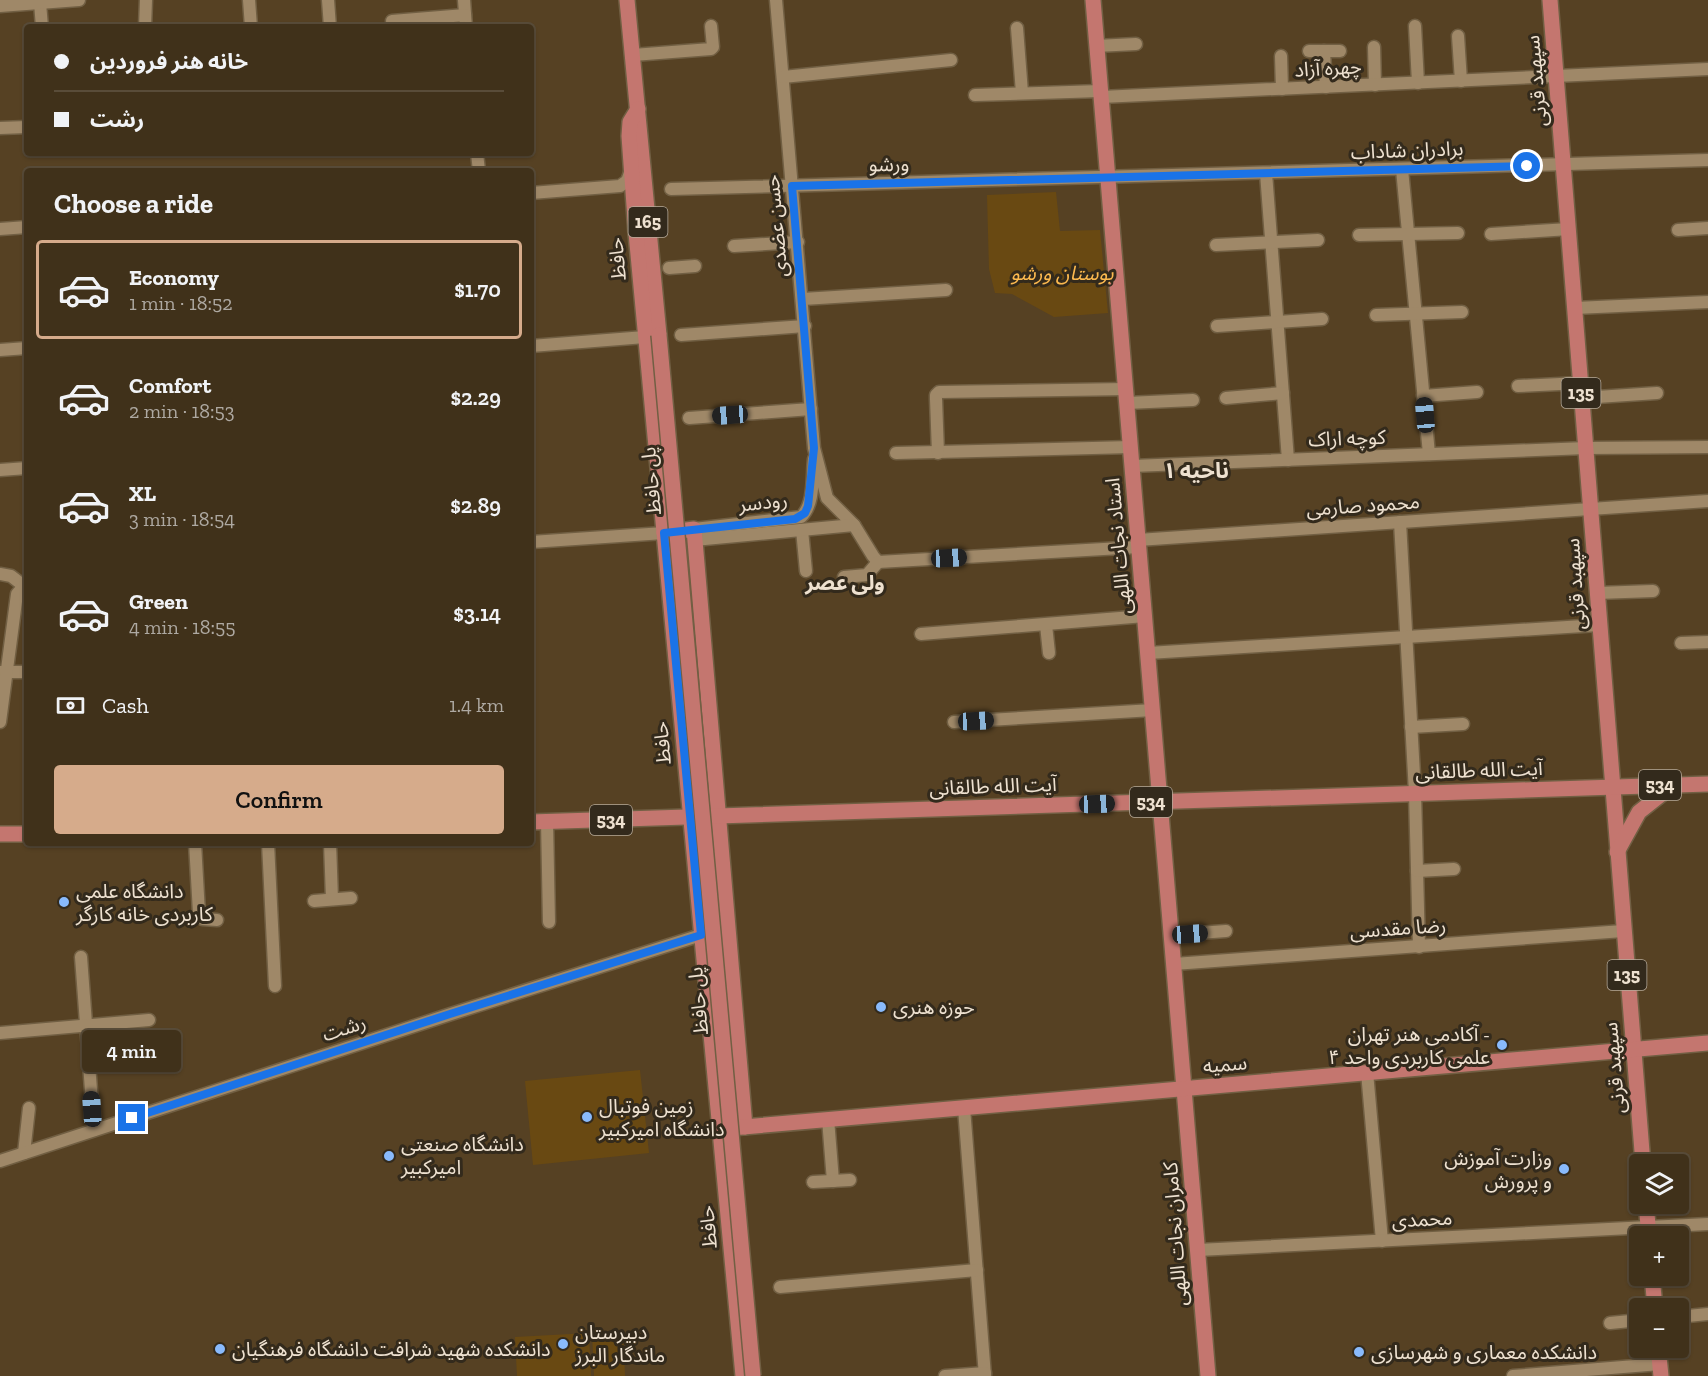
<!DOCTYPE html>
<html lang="en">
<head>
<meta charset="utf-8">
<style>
  :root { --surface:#40311a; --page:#4b3d27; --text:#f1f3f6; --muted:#aea9a2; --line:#594c39; --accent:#d6ab8b }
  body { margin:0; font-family:"Zilla Slab","Noto Sans Arabic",serif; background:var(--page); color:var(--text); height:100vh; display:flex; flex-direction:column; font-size:22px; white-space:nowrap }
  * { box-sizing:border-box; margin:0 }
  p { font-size:20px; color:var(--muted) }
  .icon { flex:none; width:33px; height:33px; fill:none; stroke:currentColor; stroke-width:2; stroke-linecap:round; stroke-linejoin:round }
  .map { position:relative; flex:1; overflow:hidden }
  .sheet { position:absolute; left:24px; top:168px; width:510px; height:678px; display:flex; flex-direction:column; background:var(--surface); border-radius:6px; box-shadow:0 2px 4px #0004,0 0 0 2px var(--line) }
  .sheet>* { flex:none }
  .hud { position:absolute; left:24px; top:24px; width:510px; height:132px; border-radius:6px; box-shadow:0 2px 4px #0004,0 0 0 2px var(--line); display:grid; align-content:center; height:132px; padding:0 30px; background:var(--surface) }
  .controls { position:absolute; left:1629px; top:1154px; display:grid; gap:12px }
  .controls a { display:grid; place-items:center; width:60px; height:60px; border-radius:6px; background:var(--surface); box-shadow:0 2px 4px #0004,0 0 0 2px var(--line); font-size:30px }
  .end { position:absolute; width:27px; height:27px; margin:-14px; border:8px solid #1a73e8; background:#fff; box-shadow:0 0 0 3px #fff }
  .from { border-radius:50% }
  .bubble { position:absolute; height:42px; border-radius:6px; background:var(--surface); box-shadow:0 2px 4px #0004,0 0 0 2px var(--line); font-size:20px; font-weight:600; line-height:42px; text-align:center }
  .car { position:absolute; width:18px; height:36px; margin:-18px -9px; border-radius:8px; box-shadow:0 0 4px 2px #0007; background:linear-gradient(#222 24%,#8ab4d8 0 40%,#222 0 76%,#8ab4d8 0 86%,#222 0) }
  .hud b { display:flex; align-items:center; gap:21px; height:57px; font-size:22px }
  .hud b+b { border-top:2px solid var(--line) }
  .hud i { width:15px; height:15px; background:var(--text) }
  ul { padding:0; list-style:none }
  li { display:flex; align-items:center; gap:18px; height:99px; margin:0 12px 9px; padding:0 18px; border:3px solid transparent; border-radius:6px }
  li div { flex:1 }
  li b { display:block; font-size:22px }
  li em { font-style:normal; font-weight:600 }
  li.selected { border-color:var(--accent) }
  li>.icon { width:54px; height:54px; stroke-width:1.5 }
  h2 { padding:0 30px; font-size:27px; line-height:72px }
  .pay { display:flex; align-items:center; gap:15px; height:66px; padding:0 30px; font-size:22px }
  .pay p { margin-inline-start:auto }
  .cta { display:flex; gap:12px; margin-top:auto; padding:12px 30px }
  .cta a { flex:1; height:69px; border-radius:6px; background:var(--accent); color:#111; font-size:24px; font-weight:600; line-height:69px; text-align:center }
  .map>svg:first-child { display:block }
  .green { fill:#694912 }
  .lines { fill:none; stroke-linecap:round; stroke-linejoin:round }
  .minor-casing { stroke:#715f43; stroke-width:15 }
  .major-casing { stroke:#715f43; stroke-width:18 }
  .minor { stroke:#9f8868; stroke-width:12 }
  .major { stroke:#c4766f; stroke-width:15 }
  .major-bridge-casing { stroke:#715f43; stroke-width:18; stroke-linecap:butt }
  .major-bridge { stroke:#c4766f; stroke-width:15 }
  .route { stroke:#1a73e8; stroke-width:8 }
  .poi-dot { fill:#89bafc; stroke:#332a1c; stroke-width:2 }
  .labels { text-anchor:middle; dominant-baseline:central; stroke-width:6; stroke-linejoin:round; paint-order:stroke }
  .shield { fill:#332a1c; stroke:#b6aa9a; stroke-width:1.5 }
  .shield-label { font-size:18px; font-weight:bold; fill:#eee1d0 }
  .street-label { font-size:20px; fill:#eee1d0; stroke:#332a1c }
  .park-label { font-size:20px; font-style:italic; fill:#fcb94f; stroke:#332a1c }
  .poi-label { font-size:20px; fill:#eee1d0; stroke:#332a1c; text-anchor:start }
  .neighbourhood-label { font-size:21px; font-weight:bold; fill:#eee1d0; stroke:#332a1c }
  .quarter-label { font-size:22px; font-weight:bold; fill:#eee1d0; stroke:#332a1c }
</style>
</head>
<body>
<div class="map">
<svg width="1708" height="1376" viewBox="0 0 1708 1376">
  <rect width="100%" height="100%" fill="#564123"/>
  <!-- green -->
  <g class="green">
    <path d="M1056,192L1060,231L1100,230L1108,313L1054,317L1012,294L995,293L989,269L987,195Z"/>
    <path d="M640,1070L649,1153L533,1165L525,1081Z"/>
    <path d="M623,1331L625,1376H594L592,1332Z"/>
    <path d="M589,1333L591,1376H517L515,1337Z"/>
  </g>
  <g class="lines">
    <defs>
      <g id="minor">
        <path d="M249,0L251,27"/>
        <path d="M328,0L330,27"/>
        <path d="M464,0L466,27"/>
        <path d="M776,0L814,448L827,498L854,525L873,556L878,562L1139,547"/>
        <path d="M40,3L42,27"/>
        <path d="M0,6L79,0"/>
        <path d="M392,21L465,15"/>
        <path d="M1415,26L1418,83"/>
        <path d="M145,27L146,0"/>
        <path d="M1017,28L1022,93"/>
        <path d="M1458,36L1461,81"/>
        <path d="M1096,46L1136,44"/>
        <path d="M1374,47L1375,85"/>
        <path d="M1309,51H1340"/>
        <path d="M1324,51L1326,87"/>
        <path d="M633,55L711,49L713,47L711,26"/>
        <path d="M1281,56L1282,89"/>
        <path d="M783,77L951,60"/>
        <path d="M975,95L1100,91"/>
        <path d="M1101,97L1708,69"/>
        <path d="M0,128L27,127"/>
        <path d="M477,153L479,171"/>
        <path d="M1402,169L1429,454"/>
        <path d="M1266,173L1288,460"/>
        <path d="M671,189L1708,160"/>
        <path d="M531,193L620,186L627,181L631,170"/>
        <path d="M0,229L27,227"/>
        <path d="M1678,230L1708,228"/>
        <path d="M1491,234L1569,229"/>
        <path d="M1359,235L1458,233"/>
        <path d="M1216,245L1318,240"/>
        <path d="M734,246L798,242"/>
        <path d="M669,268L695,266"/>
        <path d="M803,299L946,290"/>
        <path d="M1575,308L1708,302"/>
        <path d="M1376,315L1462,312"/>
        <path d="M1217,326L1322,319"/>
        <path d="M681,335L805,326"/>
        <path d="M531,346L645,337"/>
        <path d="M0,350L27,348"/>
        <path d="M1518,386L1581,383"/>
        <path d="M1423,396L1477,392"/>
        <path d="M1226,398L1283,393"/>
        <path d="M1582,398L1657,393"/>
        <path d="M1127,403L1193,400"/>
        <path d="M689,418L811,409"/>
        <path d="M896,453L1131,447"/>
        <path d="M938,453L936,399V395L939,392L1126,389"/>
        <path d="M1132,466L1586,448L1708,447"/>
        <path d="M0,470L27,468"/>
        <path d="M1400,522L1415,793L1419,947"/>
        <path d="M694,529L801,517C815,504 812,476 814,459"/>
        <path d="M802,530L806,571"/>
        <path d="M694,540L854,525"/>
        <path d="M1138,540L1708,501"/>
        <path d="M531,542L664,533"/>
        <path d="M0,574L11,576L24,586"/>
        <path d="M844,577L867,575L878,562"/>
        <path d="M1597,593L1653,591"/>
        <path d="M1046,625L1049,653"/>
        <path d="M921,634L1145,616"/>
        <path d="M1681,643L1708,642"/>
        <path d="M1148,653L1599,625"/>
        <path d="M1,672H27"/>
        <path d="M0,722L17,594L24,586"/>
        <path d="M954,722L1153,710"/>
        <path d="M1411,727L1463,724"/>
        <path d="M547,821L549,922"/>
        <path d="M195,843L199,913L203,919L217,920"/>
        <path d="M268,843L275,986"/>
        <path d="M330,843L332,899"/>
        <path d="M1417,871L1454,869"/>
        <path d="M314,901L351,898"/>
        <path d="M1172,935L1226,931"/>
        <path d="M81,957L94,1130"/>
        <path d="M1174,964L1623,931"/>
        <path d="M0,1033L149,1020"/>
        <path d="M1367,1072L1382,1241"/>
        <path d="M964,1108L985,1376"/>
        <path d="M828,1119L833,1181"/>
        <path d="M24,1153L29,1108"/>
        <path d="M0,1161L451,1014L701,935"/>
        <path d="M813,1182L850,1180"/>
        <path d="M1198,1250L1708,1224"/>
        <path d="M780,1287L977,1270"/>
        <path d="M1678,1317L1708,1314"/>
        <path d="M1610,1323L1640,1320"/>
        <path d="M945,1376L985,1373"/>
        <path d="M1513,1376L1660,1364"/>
      </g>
      <g id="major">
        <path d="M627,0L659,335"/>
        <path d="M1093,0L1208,1376"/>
        <path d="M1550,0L1643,1164"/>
        <path d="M638,109L630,122L629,136L636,233L743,1376"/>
        <path d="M664,533L694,529L745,1127"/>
        <path d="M531,822L1708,784"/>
        <path d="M0,834H27"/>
        <path d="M1617,852L1639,812L1673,785"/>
        <path d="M720,1129L1708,1043"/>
        <path d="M1646,1203L1649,1236"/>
        <path d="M1652,1275L1655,1308"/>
        <path d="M1658,1347L1661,1376"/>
      </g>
    </defs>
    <!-- minor casing -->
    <use href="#minor" class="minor-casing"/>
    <!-- major casing -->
    <use href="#major" class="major-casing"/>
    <!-- minor -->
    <use href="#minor" class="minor"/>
    <!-- major -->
    <use href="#major" class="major"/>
    <defs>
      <path id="major-bridge" d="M659,335L753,1376"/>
    </defs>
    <!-- major-bridge casing -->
    <use href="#major-bridge" class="major-bridge-casing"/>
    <!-- major-bridge -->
    <use href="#major-bridge" class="major-bridge"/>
  </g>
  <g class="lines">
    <!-- route -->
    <path class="route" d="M132,1118L450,1014L701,935L664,533L795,519L805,513L808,506L814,448L792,186L1527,166"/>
  </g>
  <!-- markers -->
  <g class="poi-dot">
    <circle cx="64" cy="902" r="6"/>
    <circle cx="881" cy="1007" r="6"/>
    <circle cx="1502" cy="1045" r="6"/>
    <circle cx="587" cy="1117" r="6"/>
    <circle cx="389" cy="1156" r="6"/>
    <circle cx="1564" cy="1169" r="6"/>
    <circle cx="563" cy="1344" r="6"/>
    <circle cx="220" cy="1349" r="6"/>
    <circle cx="1359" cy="1352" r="6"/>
  </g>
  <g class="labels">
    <!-- shield labels -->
    <g class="shield">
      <rect x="628.5" y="207" width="39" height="30" rx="4.5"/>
      <rect x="1561.5" y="378" width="39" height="30" rx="4.5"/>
      <rect x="1639" y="770" width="42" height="30" rx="4.5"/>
      <rect x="1130" y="787" width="42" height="30" rx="4.5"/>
      <rect x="590" y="805" width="42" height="30" rx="4.5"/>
      <rect x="1607.5" y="960" width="39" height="30" rx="4.5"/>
    </g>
    <g class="shield-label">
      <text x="648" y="222">165</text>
      <text x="1581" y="393">135</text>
      <text x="1660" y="785">534</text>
      <text x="1151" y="802">534</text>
      <text x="611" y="820">534</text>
      <text x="1627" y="975">135</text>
    </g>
    <!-- street labels -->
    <g class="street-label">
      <text transform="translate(1328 68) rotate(-3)">چهره آزاد</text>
      <text transform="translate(1536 81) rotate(-95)">سپهبد قرنی</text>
      <text transform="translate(1407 150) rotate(-2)">برادران شاداب</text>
      <text transform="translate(889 164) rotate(-1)">ورشو</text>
      <text transform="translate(776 226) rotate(-95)">حسن عضدی</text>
      <text transform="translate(617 259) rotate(-95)">حافظ</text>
      <text transform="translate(1347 438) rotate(-2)">کوچه اراک</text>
      <text transform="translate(651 481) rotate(-95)">پل حافظ</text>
      <text transform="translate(763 502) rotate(-6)">رودسر</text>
      <text transform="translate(1363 505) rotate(-4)">محمود صارمی</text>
      <text transform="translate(1118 546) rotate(-95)">استاد نجات اللهی</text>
      <text transform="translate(1575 584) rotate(-94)">سپهبد قرنی</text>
      <text transform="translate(662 743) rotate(-95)">حافظ</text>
      <text transform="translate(1479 770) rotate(-2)">آیت الله طالقانی</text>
      <text transform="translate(993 786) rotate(-2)">آیت الله طالقانی</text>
      <text transform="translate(1398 928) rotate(-4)">رضا مقدسی</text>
      <text transform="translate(698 1001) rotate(-95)">پل حافظ</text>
      <text transform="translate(344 1028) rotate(-18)">رشت</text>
      <text transform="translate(1225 1064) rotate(-5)">سمیه</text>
      <text transform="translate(1614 1068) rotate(-95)">سپهبد قرنی</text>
      <text transform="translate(1422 1219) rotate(-3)">محمدی</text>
      <text transform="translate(708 1227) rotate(-95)">حافظ</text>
      <text transform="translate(1175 1234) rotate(-94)">کامران نجات اللهی</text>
    </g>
    <!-- park labels -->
    <g class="park-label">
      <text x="1062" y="273">بوستان ورشو</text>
    </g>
    <!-- poi labels -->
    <g class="poi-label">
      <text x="76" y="891">دانشگاه علمی<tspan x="76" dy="23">کاربردی خانه کارگر</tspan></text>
      <text x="893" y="1007">حوزه هنری</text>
      <text x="1490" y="1034" text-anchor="end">آکادمی هنر تهران -<tspan x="1490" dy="23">علمی کاربردی واحد ۴</tspan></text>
      <text x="599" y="1106">زمین فوتبال<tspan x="599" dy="23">دانشگاه امیرکبیر</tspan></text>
      <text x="401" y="1144">دانشگاه صنعتی<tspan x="401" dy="23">امیرکبیر</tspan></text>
      <text x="1552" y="1158" text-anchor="end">وزارت آموزش<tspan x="1552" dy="23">و پرورش</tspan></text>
      <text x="575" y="1332">دبیرستان<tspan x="575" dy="23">ماندگار البرز</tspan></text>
      <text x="232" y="1349">دانشکده شهید شرافت دانشگاه فرهنگیان</text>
      <text x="1371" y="1352">دانشکده معماری و شهرسازی</text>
    </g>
    <!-- neighbourhood labels -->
    <g class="neighbourhood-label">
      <text x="845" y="582">ولی عصر</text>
    </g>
    <!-- quarter labels -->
    <g class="quarter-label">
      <text x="1196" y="470">ناحیه ۱</text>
    </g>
  </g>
</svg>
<div class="controls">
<a><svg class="icon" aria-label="layers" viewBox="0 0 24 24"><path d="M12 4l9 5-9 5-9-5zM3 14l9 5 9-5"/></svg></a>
<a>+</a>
<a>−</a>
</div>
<i class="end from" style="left:1527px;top:166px"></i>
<i class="end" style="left:132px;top:1118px"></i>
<div class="bubble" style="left:82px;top:1030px;width:99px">4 min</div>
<i class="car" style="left:730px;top:415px;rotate:266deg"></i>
<i class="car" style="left:1425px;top:415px;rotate:355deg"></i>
<i class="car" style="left:949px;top:558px;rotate:87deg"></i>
<i class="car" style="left:976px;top:721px;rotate:87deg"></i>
<i class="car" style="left:1097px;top:804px;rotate:88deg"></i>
<i class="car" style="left:1190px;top:934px;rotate:86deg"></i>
<i class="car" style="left:92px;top:1109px;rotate:356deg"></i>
<div class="hud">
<b><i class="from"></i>خانه هنر فروردین</b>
<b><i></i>رشت</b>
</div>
<section class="sheet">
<h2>Choose a ride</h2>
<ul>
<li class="selected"><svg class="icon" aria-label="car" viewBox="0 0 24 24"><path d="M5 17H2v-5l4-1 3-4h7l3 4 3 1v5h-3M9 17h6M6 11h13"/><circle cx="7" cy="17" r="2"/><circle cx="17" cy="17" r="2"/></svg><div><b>Economy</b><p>1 min · 18:52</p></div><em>$1.70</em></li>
<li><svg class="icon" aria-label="car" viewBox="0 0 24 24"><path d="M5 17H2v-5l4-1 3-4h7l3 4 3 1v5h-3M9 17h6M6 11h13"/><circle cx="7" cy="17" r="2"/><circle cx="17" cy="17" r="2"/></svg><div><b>Comfort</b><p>2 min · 18:53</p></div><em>$2.29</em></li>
<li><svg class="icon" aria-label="car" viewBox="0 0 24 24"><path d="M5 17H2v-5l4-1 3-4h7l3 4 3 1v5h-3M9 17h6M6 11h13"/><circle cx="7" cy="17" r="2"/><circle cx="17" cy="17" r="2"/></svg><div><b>XL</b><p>3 min · 18:54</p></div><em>$2.89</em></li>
<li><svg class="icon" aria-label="car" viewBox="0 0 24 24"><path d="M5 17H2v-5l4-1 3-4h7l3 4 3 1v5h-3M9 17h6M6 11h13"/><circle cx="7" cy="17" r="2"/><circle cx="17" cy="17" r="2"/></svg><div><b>Green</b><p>4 min · 18:55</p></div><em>$3.14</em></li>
</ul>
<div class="pay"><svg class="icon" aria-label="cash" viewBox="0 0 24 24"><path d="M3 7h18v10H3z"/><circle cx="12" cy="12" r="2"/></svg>Cash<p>1.4 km</p></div>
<div class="cta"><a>Confirm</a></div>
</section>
</div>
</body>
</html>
